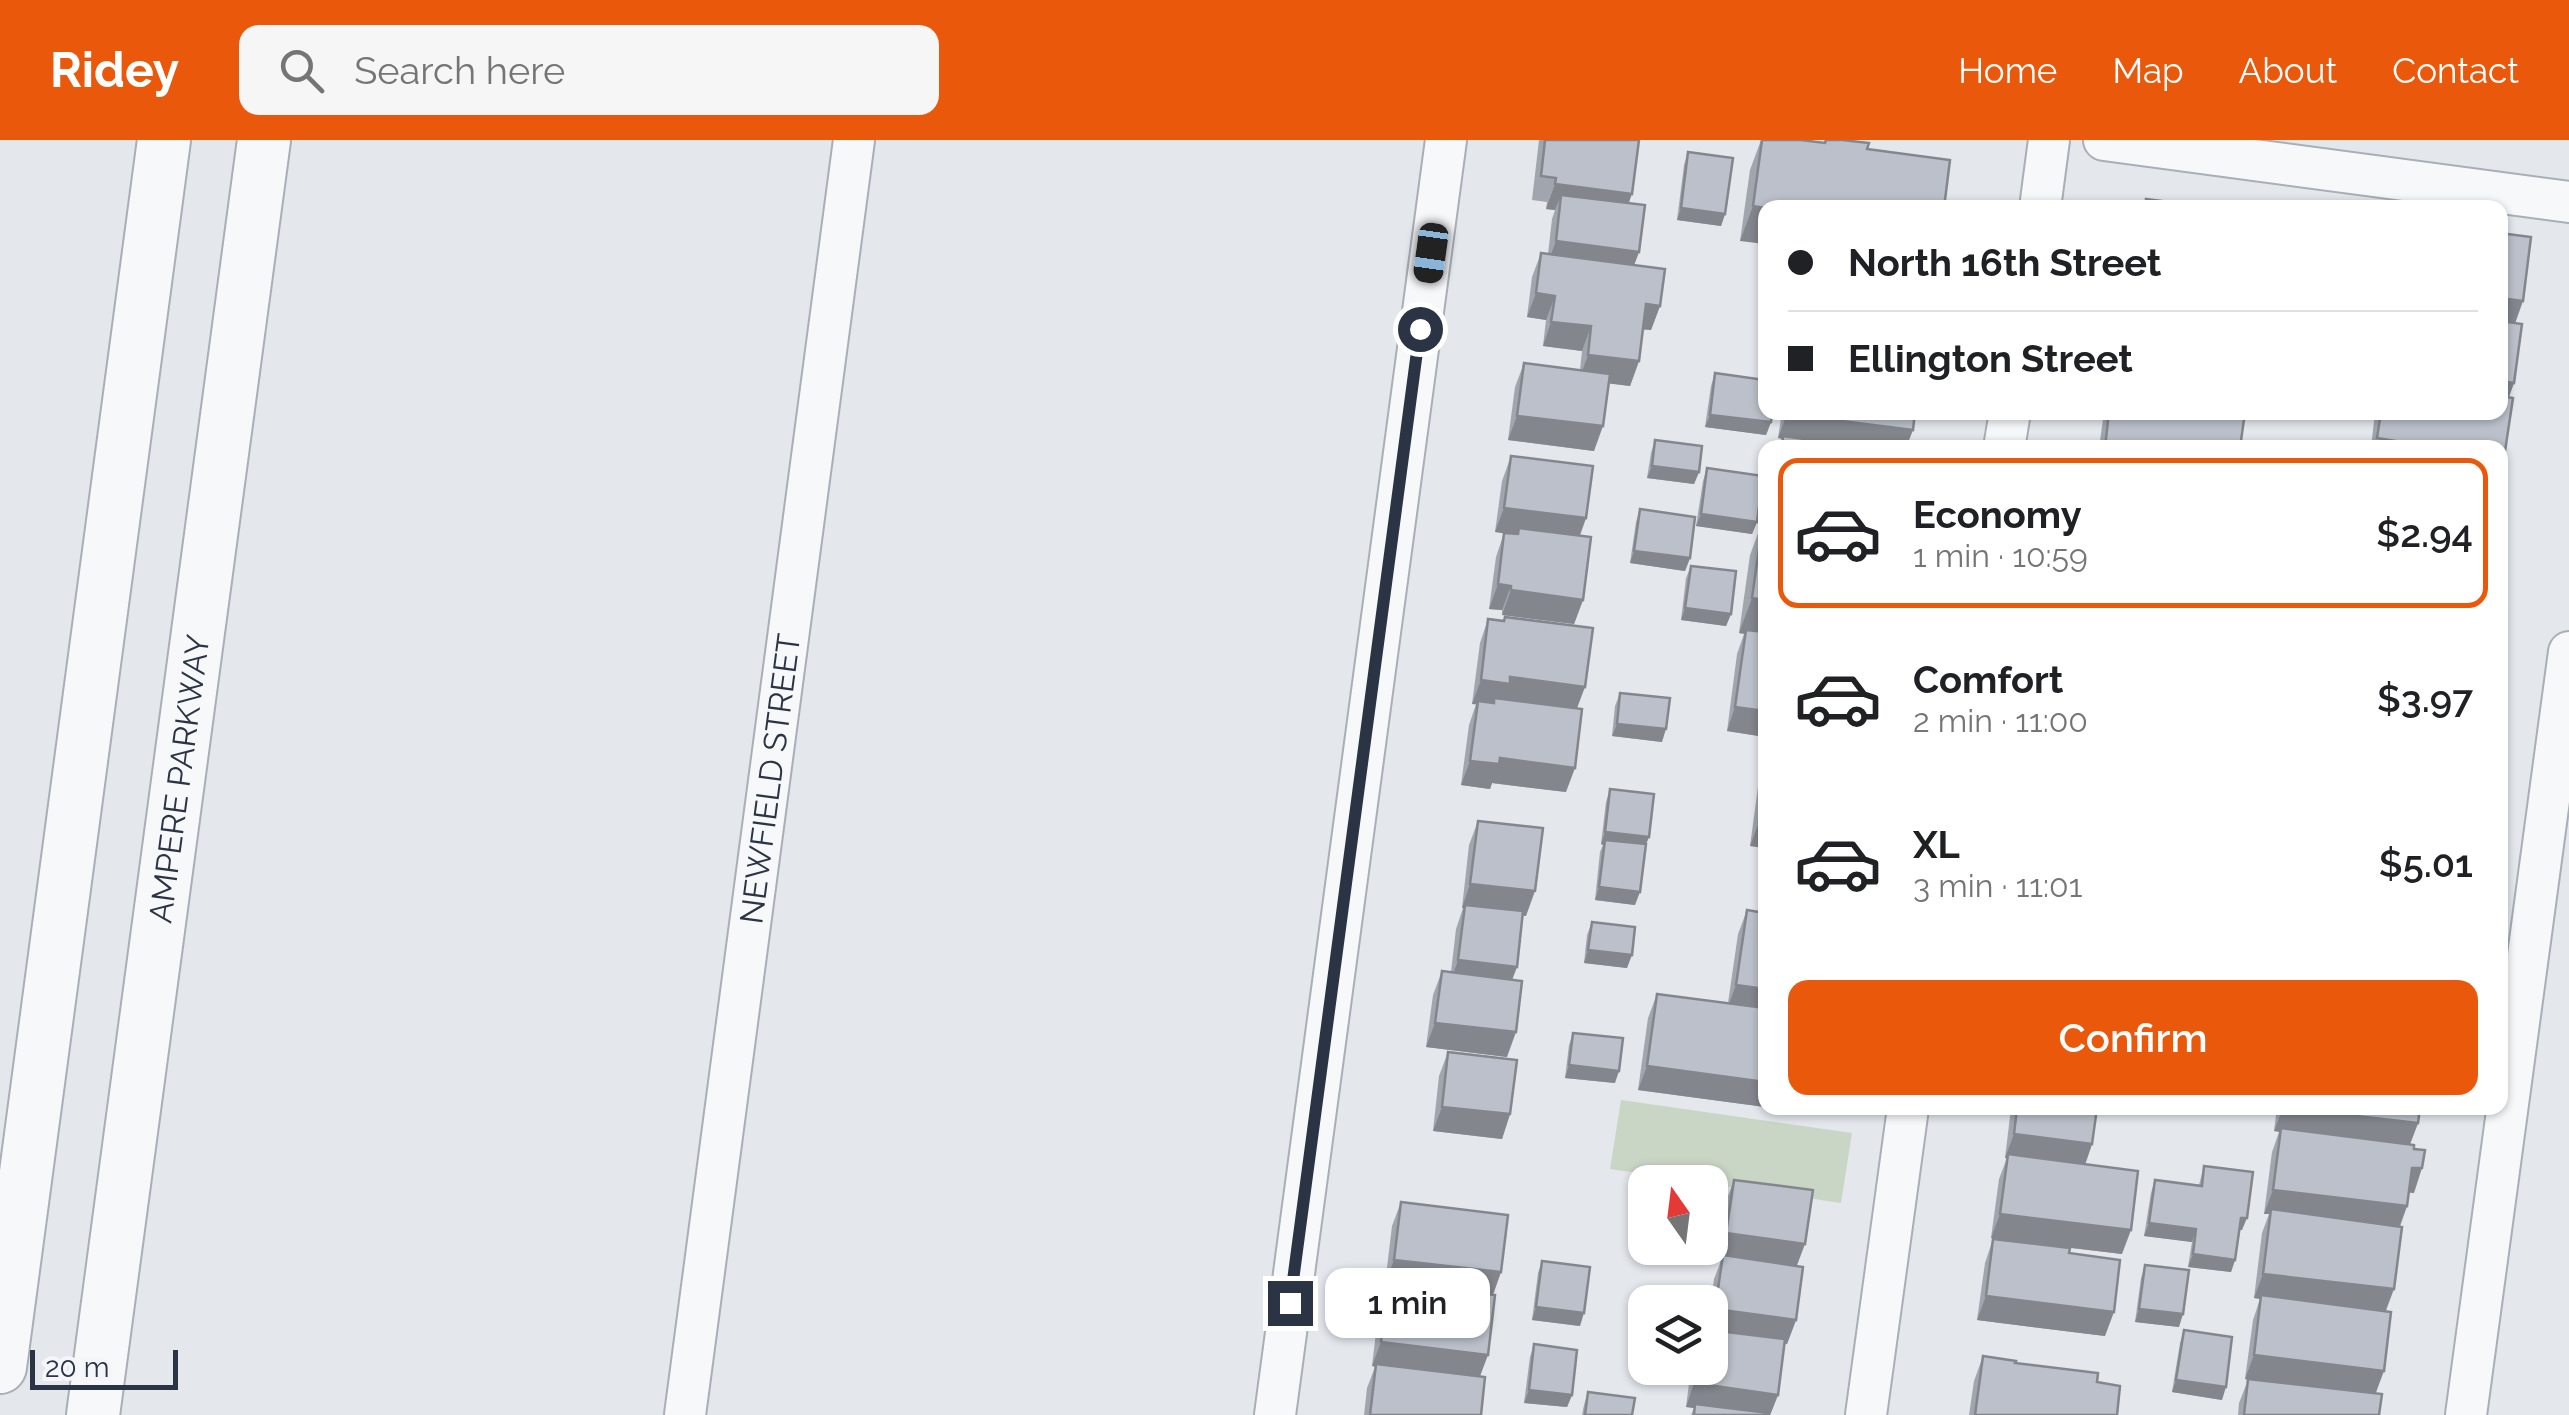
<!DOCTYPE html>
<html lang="en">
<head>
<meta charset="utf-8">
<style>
  :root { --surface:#fff; --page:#f6f6f6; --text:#202124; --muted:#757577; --line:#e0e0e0; --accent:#ea580c }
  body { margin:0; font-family:Raleway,sans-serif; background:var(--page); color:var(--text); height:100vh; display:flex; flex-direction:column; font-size:38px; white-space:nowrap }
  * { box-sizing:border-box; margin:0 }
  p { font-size:32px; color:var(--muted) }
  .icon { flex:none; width:55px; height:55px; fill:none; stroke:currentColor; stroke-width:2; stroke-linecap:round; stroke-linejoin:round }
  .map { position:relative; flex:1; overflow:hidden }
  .side { position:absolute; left:1758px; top:300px; width:750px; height:675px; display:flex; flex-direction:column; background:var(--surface); border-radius:20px; box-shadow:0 2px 8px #0004 }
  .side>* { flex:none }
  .banner { position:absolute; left:1758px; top:60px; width:750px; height:220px; border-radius:20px; box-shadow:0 2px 8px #0004; display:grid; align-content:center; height:220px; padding:0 30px; background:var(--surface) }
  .needle { width:65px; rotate:346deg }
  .buttons { position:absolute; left:1628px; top:1025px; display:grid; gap:20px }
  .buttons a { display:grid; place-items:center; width:100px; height:100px; border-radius:20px; background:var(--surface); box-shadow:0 2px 8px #0004; font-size:50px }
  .scale { position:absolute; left:30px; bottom:25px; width:148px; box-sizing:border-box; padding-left:10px; border:5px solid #2b3445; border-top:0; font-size:28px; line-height:35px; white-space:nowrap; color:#2b3445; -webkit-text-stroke:8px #f4f6f9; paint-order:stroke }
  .end { position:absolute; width:45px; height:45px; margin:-22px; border:12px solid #2b3445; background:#fff; box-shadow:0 0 0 5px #fff }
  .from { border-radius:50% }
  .bubble { position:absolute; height:70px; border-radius:20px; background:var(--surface); box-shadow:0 2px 8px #0004; font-size:32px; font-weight:600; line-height:70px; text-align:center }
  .car { position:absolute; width:30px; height:60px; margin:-30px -15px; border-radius:12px; box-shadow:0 0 8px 2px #0007; background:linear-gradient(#222 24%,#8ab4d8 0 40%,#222 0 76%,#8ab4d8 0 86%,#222 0) }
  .banner b { display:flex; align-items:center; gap:35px; height:95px; font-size:38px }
  .banner b+b { border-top:2px solid var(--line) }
  .banner i { width:25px; height:25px; background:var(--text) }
  ul { padding:18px 0 0; list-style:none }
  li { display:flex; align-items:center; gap:30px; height:150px; margin:0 20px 15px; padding:0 10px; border:5px solid transparent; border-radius:20px }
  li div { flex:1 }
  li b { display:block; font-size:38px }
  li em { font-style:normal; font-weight:600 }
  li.active { border-color:var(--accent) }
  li>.icon { width:90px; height:90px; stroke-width:1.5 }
  .action { display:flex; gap:20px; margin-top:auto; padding:20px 30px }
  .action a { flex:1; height:115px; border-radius:20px; background:var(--accent); color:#fff; font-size:40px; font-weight:600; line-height:115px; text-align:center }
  header { display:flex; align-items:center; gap:60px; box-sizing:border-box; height:140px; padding:0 50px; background:var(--accent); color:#fff }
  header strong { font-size:48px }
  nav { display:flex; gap:55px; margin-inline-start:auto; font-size:35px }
  .search { width:700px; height:90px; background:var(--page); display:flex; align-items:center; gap:25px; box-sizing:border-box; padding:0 35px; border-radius:20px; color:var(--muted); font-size:38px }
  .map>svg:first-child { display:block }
  .green { fill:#c9d6c5 }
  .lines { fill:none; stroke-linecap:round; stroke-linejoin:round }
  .minor-casing { stroke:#a9aeb7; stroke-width:44 }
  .tertiary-casing { stroke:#a9aeb7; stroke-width:56 }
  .minor { stroke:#f7f8fa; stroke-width:40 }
  .tertiary { stroke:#f7f8fa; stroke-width:52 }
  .wall { fill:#a1a5ae }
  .shaded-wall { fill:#83868d }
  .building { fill:#bbc0ca; stroke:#83868d; stroke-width:2.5 }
  .route { stroke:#2b3445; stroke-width:12 }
  .labels { text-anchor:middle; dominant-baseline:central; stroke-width:8; stroke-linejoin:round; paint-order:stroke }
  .street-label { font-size:32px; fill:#2b3445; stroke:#f4f6f9 }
</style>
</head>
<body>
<header>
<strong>Ridey</strong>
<div class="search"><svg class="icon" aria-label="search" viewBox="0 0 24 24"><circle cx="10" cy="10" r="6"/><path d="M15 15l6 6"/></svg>Search here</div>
<nav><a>Home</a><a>Map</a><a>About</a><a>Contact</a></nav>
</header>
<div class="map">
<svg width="2569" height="1275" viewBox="0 0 2569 1275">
  <rect width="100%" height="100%" fill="#e4e7ec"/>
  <!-- green -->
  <path class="green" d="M1621,960L1852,993L1841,1063L1610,1029Z"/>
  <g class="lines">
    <defs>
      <g id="minor">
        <path d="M2104,0L2569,62"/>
        <path d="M2040,68L2049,0"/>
        <path d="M2004,308L2010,272"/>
        <path id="s1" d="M685,1275L854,0"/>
        <path d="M1275,1275L1446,0"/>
        <path d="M1866,1275L1908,968"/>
        <path d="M2466,1275L2569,512"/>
      </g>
      <g id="tertiary">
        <path d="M0,1227L164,0"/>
        <path id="s2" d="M93,1275L264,0"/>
      </g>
    </defs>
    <!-- minor casing -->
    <use href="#minor" class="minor-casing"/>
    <!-- tertiary casing -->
    <use href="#tertiary" class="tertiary-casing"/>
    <!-- minor -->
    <use href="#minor" class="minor"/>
    <!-- tertiary -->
    <use href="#tertiary" class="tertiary"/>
  </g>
  <!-- wall -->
  <g class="wall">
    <path d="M1539,0H1639L1629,63L1639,112L1634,125L1660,166L1651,190L1643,189L1639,221L1630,246L1609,243L1594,311L1508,300L1515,247L1524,223L1580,230L1582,211L1543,206L1546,180L1527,177L1532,137L1541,113L1548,114L1552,79L1555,70L1546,69L1547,62L1532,60Z"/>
    <path d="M1761,0H1801L1824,3L1825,0H1842L1740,101L1750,30Z"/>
    <path d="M1688,12L1725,74L1721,86L1677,80L1684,25Z"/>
    <path d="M2515,183L2514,243L2509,257L2504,318L2500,330V308H2371L2375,272H2500Z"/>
    <path d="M1715,233L1771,282L1766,295L1705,287L1711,246Z"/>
    <path d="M1782,272H1915L1906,308H1779L1782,299L1778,298Z"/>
    <path d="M2104,272H2245L2240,308H2099Z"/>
    <path d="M1655,300L1699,332L1694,344L1647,338L1651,313Z"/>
    <path d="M1511,316L1586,378L1580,396L1583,460L1574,484L1502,475V470L1489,469L1496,417L1504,393L1495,392L1502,341Z"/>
    <path d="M1707,328L1757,382L1752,394L1696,386L1703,341Z"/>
    <path d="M1640,369L1690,418L1685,431L1630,423L1636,382Z"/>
    <path d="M1763,380L1765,597L1727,591L1737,514L1744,494L1739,493L1750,415Z"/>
    <path d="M1691,426L1731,474L1726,486L1681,480L1686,438Z"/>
    <path d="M1488,479L1577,568L1566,652L1492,643L1490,649L1461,645L1469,585L1476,564H1472L1480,503Z"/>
    <path d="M1620,553L1662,602L1612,596L1615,566Z"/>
    <path d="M1765,619V708L1750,706L1760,632Z"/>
    <path d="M1610,649L1646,706L1635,765L1595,760L1600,712L1603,705L1601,704L1606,662Z"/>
    <path d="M1478,681L1526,776L1523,775L1512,839L1507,917L1426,907L1433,855L1442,831L1451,832L1456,789L1463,768H1462L1469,705Z"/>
    <path d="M1747,770L1765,773V967L1638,950L1648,878L1657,854L1728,863L1738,794Z"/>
    <path d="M1592,782L1627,828L1584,823L1587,795Z"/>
    <path d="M1573,893L1615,943L1565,938L1569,905Z"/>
    <path d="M1448,912L1510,974L1502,999L1433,991L1439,936Z"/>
    <path d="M2011,968H2097L2092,1004L2085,1024L2122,1114L2070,1108L2069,1113L2105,1196L1977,1180L1985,1123L1993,1099L2031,1103L1991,1098L1999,1039L2007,1018H2005Z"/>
    <path d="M2277,968H2420L2418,983L2410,1004L2414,1053L2409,1052L2407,1066L2400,1087L2386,1171L2376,1253L2379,1275H2238L2239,1263L2248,1240L2245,1239L2253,1180L2260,1159L2254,1158L2262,1093L2269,1074H2264L2272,1012L2279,992L2274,991Z"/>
    <path d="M2204,1026L2242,1090H2239L2235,1120L2231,1132L2188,1127L2192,1102L2144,1096L2151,1053L2155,1040L2199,1045Z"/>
    <path d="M1734,1040L1797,1126L1796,1180L1787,1204H1784L1778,1255L1770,1275H1691L1694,1268L1686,1267L1691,1228H1710V1170L1714,1139L1722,1118H1717L1725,1064Z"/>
    <path d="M1401,1062L1501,1132L1493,1155L1480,1236L1481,1275H1364L1367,1248L1375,1227L1372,1226L1379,1167L1388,1144H1385L1392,1086Z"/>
    <path d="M1542,1121L1580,1186L1532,1180L1538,1133Z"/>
    <path d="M2145,1125L2179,1187L2135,1182L2141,1138Z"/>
    <path d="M2184,1190L2222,1260L2172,1252L2180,1203Z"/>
    <path d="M1534,1204L1572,1255L1567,1267L1524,1263L1530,1217Z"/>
    <path d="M1983,1216L2097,1242L2117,1275H1969L1974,1241Z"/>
    <path d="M1588,1252L1632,1275H1582L1584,1265Z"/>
  </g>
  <!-- shaded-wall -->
  <g class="shaded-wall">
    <path d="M1555,44L1632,54L1623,78L1561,55L1555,70L1546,69Z"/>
    <path d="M1753,66L1765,68V104L1740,101Z"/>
    <path d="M1681,68L1725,74L1721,86L1677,80Z"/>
    <path d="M1556,101L1639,112L1630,136L1547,125Z"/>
    <path d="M1536,153L1555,156L1546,180L1527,177Z"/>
    <path d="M2500,158L2523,161L2511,195L2500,194Z"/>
    <path d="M1646,164L1660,166L1651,190L1637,189Z"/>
    <path d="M1551,182L1591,186L1582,211L1543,206Z"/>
    <path d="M1588,215L1639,221L1630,246L1579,240Z"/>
    <path d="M2500,241L2514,243L2505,267L2500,266Z"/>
    <path d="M1787,274L1913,290L1906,308H1852L1778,298Z"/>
    <path d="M1710,275L1771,282L1766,295L1705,287Z"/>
    <path d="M1517,276L1603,286L1594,311L1508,300Z"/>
    <path d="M1652,326L1699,332L1694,344L1647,338Z"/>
    <path d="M1504,368L1586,378L1577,402L1519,388L1516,395L1495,392Z"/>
    <path d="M1701,374L1757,382L1752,394L1696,386Z"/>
    <path d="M1634,411L1690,418L1685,431L1630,423Z"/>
    <path d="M1498,444L1511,446L1502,470L1489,469Z"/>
    <path d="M1511,450L1583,460L1574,484L1502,475Z"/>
    <path d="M1752,458L1765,460V496L1739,493Z"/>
    <path d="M1685,468L1731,474L1726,486L1681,480Z"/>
    <path d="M1510,537L1585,547L1576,571L1494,558L1491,566L1472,564L1481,540Z"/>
    <path d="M1735,567L1765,571V597L1727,591Z"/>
    <path d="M1617,584L1666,589L1662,602L1612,596Z"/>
    <path d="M1500,618L1575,628L1566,652L1492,643L1490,649L1461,645L1470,621Z"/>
    <path d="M1759,682L1765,683V708L1750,706Z"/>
    <path d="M1605,692L1649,697L1644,710L1605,700L1603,705L1601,704Z"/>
    <path d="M1470,744L1535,751L1526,776L1462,768Z"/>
    <path d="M1599,747L1640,752L1635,765L1595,760Z"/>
    <path d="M1588,810L1632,815L1627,828L1584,823Z"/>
    <path d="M1458,820L1517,827L1508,851L1450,844Z"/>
    <path d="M1736,845L1765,849V874L1727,869Z"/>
    <path d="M1435,883L1516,892L1507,917L1426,907Z"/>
    <path d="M1569,925L1619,931L1615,943L1565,938Z"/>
    <path d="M1647,926L1765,942V967L1638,950Z"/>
    <path d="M1442,967L1510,974L1502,999L1433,991Z"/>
    <path d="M2283,968L2418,983L2409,1007L2274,991Z"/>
    <path d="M2014,994L2092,1004L2084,1028L2005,1018Z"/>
    <path d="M2412,1028H2422L2414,1053L2403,1052Z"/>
    <path d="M2273,1050L2407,1066L2398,1090L2271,1069L2269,1074H2264Z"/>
    <path d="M2000,1074L2131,1090L2122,1114L1991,1098Z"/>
    <path d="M2241,1078H2247L2242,1090H2236Z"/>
    <path d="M2149,1083L2196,1089L2192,1102L2144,1096Z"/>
    <path d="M1726,1093L1805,1104L1796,1128L1717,1118Z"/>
    <path d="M2193,1114L2235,1120L2231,1132L2188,1127Z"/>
    <path d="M1394,1120L1501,1132L1492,1157L1385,1144Z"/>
    <path d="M2263,1134L2394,1149L2385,1173L2254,1158Z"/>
    <path d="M1986,1156L2114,1172L2105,1196L1977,1180Z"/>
    <path d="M1536,1167L1584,1173L1580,1186L1532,1180Z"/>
    <path d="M1715,1169L1796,1180L1787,1204L1710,1194V1184Z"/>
    <path d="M2139,1169L2183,1174L2179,1187L2135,1182Z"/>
    <path d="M1381,1202L1488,1215L1479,1239L1372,1226Z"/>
    <path d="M2254,1215L2384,1231L2375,1255L2245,1239Z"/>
    <path d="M2176,1240L2226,1247L2222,1260L2172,1252Z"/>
    <path d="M1694,1243L1778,1255L1770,1275H1740L1695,1264L1694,1268L1686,1267Z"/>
    <path d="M1529,1250L1572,1255L1567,1267L1524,1263Z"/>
  </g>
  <!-- building -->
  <g class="building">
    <path d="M1545,0H1639L1632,54L1555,44L1556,38L1541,36Z"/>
    <path d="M1762,0H1801L1825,3L1826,0H1842L1869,3L1867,9L1950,20L1944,68H1765L1753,66Z"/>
    <path d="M1688,12L1733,18L1725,74L1681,68Z"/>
    <path d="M1561,55L1645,65L1639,112L1556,101Z"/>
    <path d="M2146,59L2216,68H2145Z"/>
    <path d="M2500,93L2531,97L2523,161L2500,158Z"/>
    <path d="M1541,113L1665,129L1660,166L1646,164L1639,221L1588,215L1591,186L1551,182L1555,156L1536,153Z"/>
    <path d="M2500,181L2522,184L2514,243L2500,241Z"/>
    <path d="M1524,223L1610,234L1603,286L1517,276Z"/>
    <path d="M1715,233L1765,240V272H1772L1771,282L1710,275Z"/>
    <path d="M2500,256L2513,258L2504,318L2500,317V308H2438L2377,298L2381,272H2500Z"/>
    <path d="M1787,272H1915L1913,290L1787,274Z"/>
    <path d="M2109,272H2245L2240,308H2105Z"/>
    <path d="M1783,296L1868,308H1782Z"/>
    <path d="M1655,300L1702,306L1699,332L1652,326Z"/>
    <path d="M1511,316L1593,326L1586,378L1504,368Z"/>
    <path d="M1707,328L1763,336L1757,382L1701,374Z"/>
    <path d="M2500,331L2505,332L2500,368Z"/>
    <path d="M1640,369L1695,377L1690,418L1634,411Z"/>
    <path d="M1763,380H1765V460L1752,458Z"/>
    <path d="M1519,388L1591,397L1583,460L1511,450V446L1498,444L1504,393L1518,394Z"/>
    <path d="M1691,426L1736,431L1731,474L1685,468Z"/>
    <path d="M1505,477L1593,488L1585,547L1510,537V544L1481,540L1488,479L1504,481Z"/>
    <path d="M1746,490L1765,492V571L1735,567Z"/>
    <path d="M1620,553L1670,558L1666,589L1617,584Z"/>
    <path d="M1494,558L1582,569L1575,628L1500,618L1499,624L1470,621L1478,561L1494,563Z"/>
    <path d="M1765,637V683L1759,682Z"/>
    <path d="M1610,649L1654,654L1649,697L1605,692Z"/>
    <path d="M1478,681L1543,688L1535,751L1470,744Z"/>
    <path d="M1605,700L1646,704L1640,752L1599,747Z"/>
    <path d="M1465,765L1523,771L1517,827L1458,820Z"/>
    <path d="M1747,770L1765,773V849L1736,845Z"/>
    <path d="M1592,782L1635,787L1632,815L1588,810Z"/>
    <path d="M1442,831L1522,841L1516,892L1435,883Z"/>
    <path d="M1657,854L1765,868V942L1647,926Z"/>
    <path d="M1573,893L1623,898L1619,931L1569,925Z"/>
    <path d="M1448,912L1517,920L1510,974L1442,967Z"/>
    <path d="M2017,968H2097L2092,1004L2014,994Z"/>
    <path d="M2286,968H2420L2418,983Z"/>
    <path d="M2281,988L2414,1005V1009L2425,1010L2422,1028H2412L2407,1066L2273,1050Z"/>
    <path d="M2008,1014L2138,1031L2131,1090L2000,1074Z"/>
    <path d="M2204,1026L2253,1032L2247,1078H2241L2235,1120L2193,1114L2196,1089L2149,1083L2155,1040L2202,1046Z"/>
    <path d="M1734,1040L1813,1050L1805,1104L1726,1093Z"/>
    <path d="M1401,1062L1508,1075L1501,1132L1394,1120Z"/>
    <path d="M2271,1069L2402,1087L2394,1149L2263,1134Z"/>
    <path d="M1993,1099L2070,1108L2069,1113L2120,1120L2114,1172L1986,1156Z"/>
    <path d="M1723,1115L1803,1127L1796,1180L1715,1169Z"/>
    <path d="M1542,1121L1590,1127L1584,1173L1536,1167Z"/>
    <path d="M2145,1125L2189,1130L2183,1174L2139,1169Z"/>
    <path d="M1388,1143L1495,1155L1488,1215L1381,1202Z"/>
    <path d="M2261,1155L2391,1172L2384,1231L2254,1215Z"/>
    <path d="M1710,1190L1785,1199L1778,1255L1694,1243L1697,1228H1710Z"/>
    <path d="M2184,1190L2232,1197L2226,1247L2176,1240Z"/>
    <path d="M1534,1204L1577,1210L1572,1255L1529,1250Z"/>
    <path d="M1983,1216L2016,1221L2015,1223L2098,1233L2097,1242L2120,1246L2117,1275H1975Z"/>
    <path d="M1376,1224L1485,1237L1481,1275H1370Z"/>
    <path d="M2248,1239L2382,1254L2379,1275H2244Z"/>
    <path d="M1588,1252L1635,1258L1632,1275H1585Z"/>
    <path d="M1695,1264L1769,1273L1768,1275H1694Z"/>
  </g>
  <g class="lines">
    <!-- route -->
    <path class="route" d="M1290,1163L1420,189"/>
  </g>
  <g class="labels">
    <!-- street labels -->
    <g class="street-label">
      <text stroke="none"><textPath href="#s2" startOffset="642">AMPERE PARKWAY</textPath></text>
      <text stroke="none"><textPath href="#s1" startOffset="642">NEWFIELD STREET</textPath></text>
    </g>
  </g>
</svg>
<div class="buttons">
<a><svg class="needle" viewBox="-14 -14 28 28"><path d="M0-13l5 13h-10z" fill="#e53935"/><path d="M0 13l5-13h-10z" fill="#757577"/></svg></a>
<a><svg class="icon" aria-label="layers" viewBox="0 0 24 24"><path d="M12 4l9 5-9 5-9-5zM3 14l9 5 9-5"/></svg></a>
</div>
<div class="scale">20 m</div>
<i class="end from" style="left:1420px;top:189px"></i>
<i class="end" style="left:1290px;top:1163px"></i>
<div class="bubble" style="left:1325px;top:1128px;width:165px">1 min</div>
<i class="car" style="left:1431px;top:113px;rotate:188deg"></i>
<div class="banner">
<b><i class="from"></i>North 16th Street</b>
<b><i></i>Ellington Street</b>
</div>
<section class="side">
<ul>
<li class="active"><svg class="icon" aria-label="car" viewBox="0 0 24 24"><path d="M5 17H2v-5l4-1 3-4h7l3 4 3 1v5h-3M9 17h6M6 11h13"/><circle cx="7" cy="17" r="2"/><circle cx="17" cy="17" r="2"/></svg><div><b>Economy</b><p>1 min · 10:59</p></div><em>$2.94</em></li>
<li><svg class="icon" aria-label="car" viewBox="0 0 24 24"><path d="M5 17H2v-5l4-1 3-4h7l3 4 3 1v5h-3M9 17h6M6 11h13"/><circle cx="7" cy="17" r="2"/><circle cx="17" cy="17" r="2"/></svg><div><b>Comfort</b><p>2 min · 11:00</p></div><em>$3.97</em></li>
<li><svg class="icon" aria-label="car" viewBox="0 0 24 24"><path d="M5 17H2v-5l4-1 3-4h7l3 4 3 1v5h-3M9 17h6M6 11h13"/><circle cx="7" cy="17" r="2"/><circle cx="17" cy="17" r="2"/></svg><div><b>XL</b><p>3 min · 11:01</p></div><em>$5.01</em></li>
</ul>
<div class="action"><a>Confirm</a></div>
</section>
</div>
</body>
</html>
